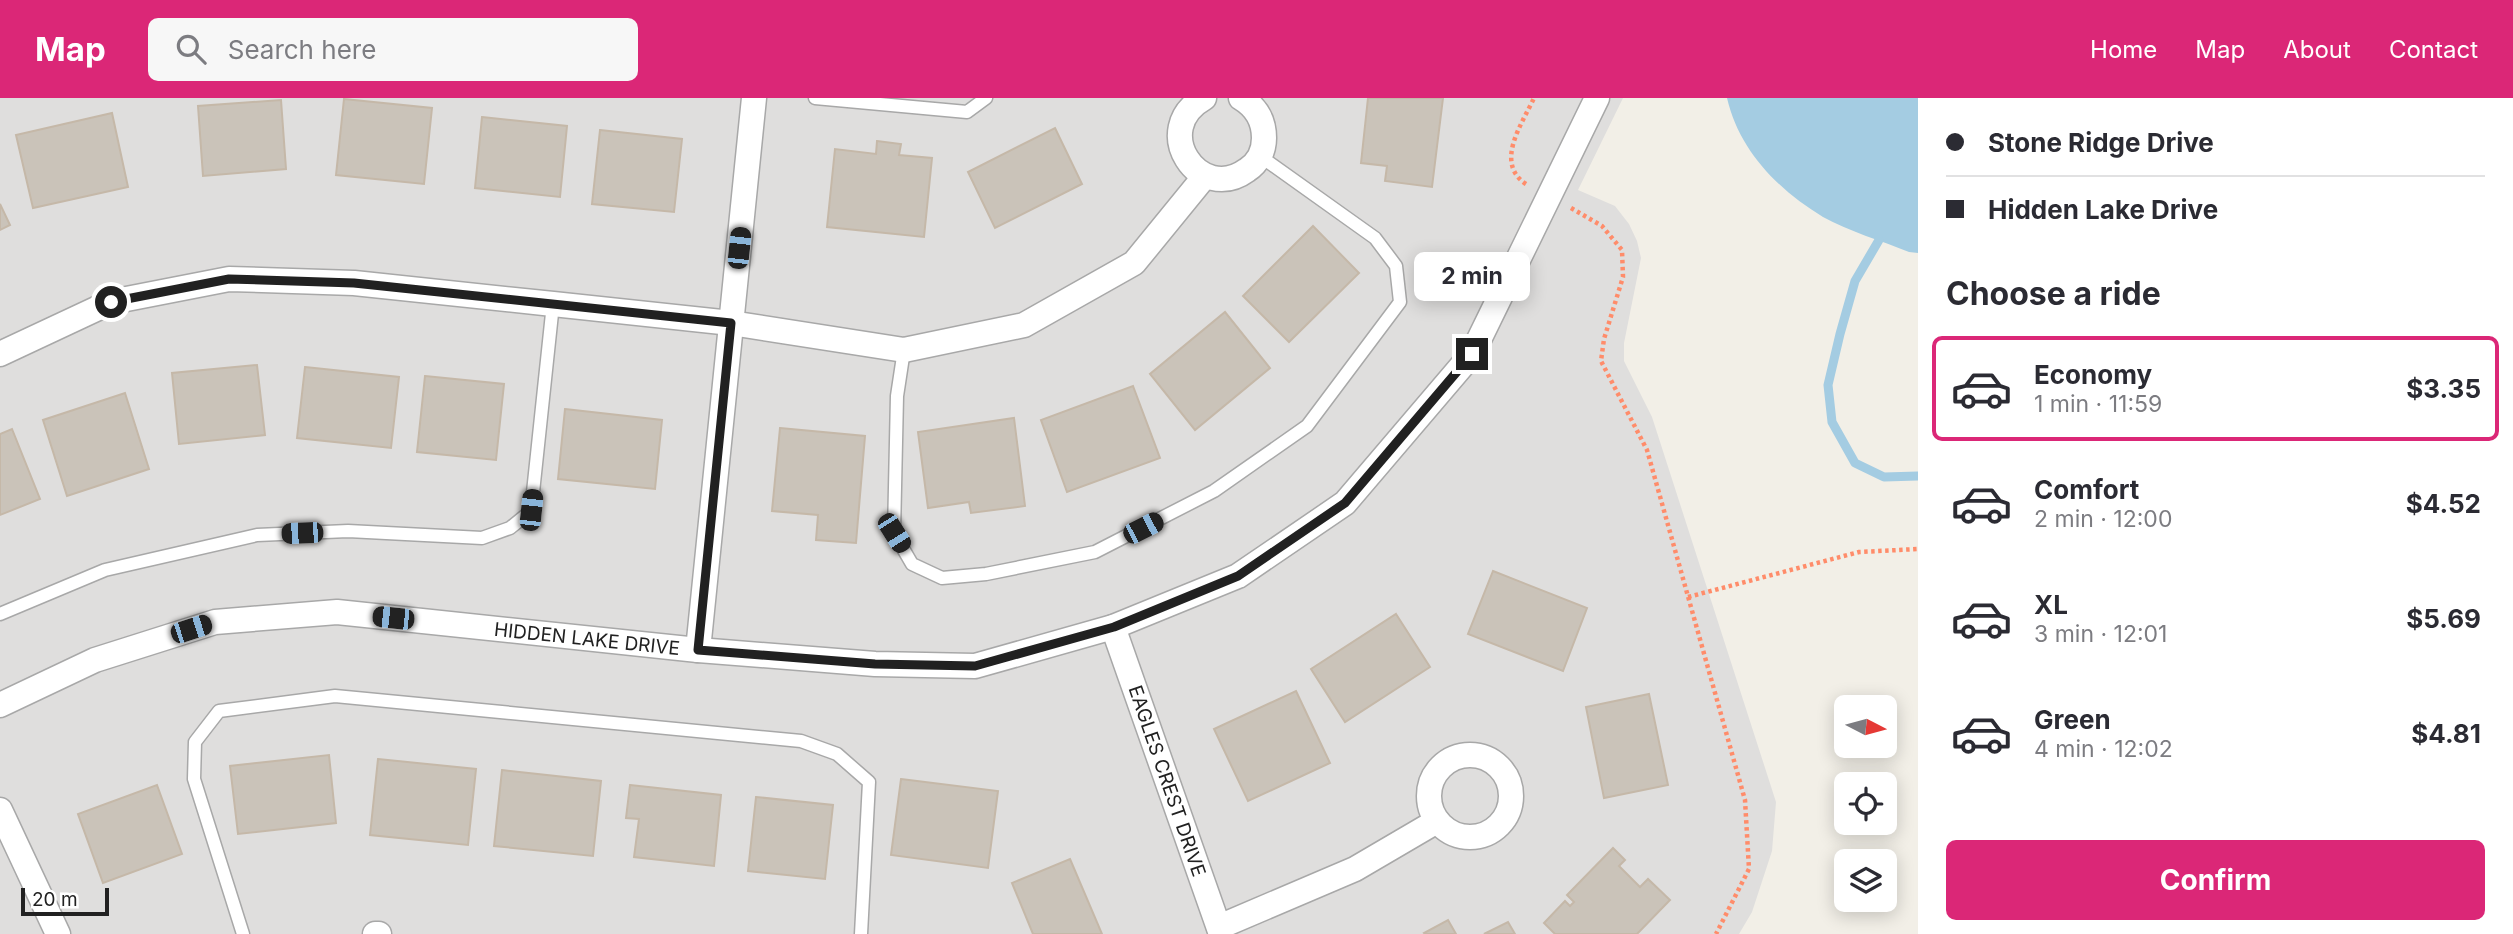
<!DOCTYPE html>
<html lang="en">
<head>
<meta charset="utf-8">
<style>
  :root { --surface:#fff; --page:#f7f7f7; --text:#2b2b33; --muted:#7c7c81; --line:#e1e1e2; --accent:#db2777 }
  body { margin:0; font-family:Inter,sans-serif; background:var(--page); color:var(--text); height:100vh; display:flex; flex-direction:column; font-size:26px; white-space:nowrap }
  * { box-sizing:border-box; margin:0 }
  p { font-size:23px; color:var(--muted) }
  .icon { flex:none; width:38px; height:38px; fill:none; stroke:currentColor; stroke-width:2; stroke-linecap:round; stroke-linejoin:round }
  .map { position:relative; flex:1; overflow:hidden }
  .details { display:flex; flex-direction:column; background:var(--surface); width:595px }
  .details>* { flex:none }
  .top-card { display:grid; align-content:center; height:154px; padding:0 28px; background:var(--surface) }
  .needle { width:46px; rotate:96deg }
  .controls { position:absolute; left:1834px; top:597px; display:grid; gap:14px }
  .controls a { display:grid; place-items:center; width:63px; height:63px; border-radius:10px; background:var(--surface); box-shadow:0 4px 18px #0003; font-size:35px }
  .scale { position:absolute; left:21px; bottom:18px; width:88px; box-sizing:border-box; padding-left:7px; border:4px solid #212121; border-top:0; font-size:19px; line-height:24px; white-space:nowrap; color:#212121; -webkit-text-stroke:5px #fff; paint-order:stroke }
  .end { position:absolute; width:32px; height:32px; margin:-16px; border:9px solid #212121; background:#fff; box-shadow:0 0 0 4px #fff }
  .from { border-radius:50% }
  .bubble { position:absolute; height:49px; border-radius:10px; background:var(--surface); box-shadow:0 4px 18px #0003; font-size:23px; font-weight:700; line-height:49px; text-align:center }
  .car { position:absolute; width:21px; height:42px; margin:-21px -10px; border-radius:9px; box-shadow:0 0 5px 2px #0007; background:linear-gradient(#222 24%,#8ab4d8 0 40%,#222 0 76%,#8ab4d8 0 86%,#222 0) }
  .top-card b { display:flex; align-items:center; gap:24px; height:66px; font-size:26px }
  .top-card b+b { border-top:2px solid var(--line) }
  .top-card i { width:18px; height:18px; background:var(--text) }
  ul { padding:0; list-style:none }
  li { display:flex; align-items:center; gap:21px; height:105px; margin:0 14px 10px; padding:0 14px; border:4px solid transparent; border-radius:10px }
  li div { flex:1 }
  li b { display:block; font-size:26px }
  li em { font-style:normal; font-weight:700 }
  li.selected { border-color:var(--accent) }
  li>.icon { width:63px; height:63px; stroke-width:1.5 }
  h2 { padding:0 28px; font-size:32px; line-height:84px }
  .primary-button { display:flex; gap:14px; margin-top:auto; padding:14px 28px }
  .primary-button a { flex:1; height:80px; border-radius:10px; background:var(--accent); color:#fff; font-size:28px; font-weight:700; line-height:80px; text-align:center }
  header { display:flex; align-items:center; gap:42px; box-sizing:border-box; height:98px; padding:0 35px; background:var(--accent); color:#fff }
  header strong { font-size:33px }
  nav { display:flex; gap:38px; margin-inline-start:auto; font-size:24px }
  .search { width:490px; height:63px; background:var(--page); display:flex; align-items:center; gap:18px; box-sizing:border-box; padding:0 24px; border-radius:10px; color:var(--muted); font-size:26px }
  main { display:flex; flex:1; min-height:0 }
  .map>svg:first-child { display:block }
  .residential { fill:#dfdedd }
  .water { fill:#a4cce2 }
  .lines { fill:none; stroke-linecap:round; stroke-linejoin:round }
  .stream { stroke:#a4cce2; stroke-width:9 }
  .building { fill:#cac3b9; stroke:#c5b8a8; stroke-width:2 }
  .lane-casing { stroke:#a8a8a8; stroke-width:15 }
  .street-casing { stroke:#a8a8a8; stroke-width:27 }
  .path { stroke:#ff8c6a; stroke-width:4.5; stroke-dasharray:3.5 3.5; stroke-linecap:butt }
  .lane { stroke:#fff; stroke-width:12 }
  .street { stroke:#fff; stroke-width:24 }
  .route { stroke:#212121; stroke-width:9 }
  .labels { text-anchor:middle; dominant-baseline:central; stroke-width:5; stroke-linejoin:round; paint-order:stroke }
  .street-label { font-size:19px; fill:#212121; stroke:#fff }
</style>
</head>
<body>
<header>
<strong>Map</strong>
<div class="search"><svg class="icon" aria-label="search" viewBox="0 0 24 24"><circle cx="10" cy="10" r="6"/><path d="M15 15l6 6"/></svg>Search here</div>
<nav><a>Home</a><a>Map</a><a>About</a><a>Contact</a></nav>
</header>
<main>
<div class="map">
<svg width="1918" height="836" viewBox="0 0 1918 836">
  <rect width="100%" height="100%" fill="#f2efe7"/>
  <!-- residential -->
  <path class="residential" d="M0,0H1623L1578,92L1615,108L1629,126L1637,143L1641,160L1624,245V263L1652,319L1776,704L1772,753L1752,814L1739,836H0Z"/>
  <!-- water -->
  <path class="water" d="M1727,0H1918V155L1909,154C1882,143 1848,133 1823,119C1778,92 1739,52 1727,0Z"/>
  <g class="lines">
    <!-- stream -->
    <path class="stream" d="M1879,142L1855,183L1840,236L1828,287L1832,324L1855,365L1884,379L1918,378"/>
  </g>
  <!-- building -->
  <g class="building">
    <path d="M1368,0H1443L1432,89L1385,83L1387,68L1361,65Z"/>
    <path d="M344,1L432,10L424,86L336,77Z"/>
    <path d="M281,2L286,71L203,78L198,8Z"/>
    <path d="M112,15L128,89L33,110L16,37Z"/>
    <path d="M482,19L567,28L560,99L475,90Z"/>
    <path d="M1055,30L1082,86L995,130L968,74Z"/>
    <path d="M600,32L682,41L674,114L592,106Z"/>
    <path d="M877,43L901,46L899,57L932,60L924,139L827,129L835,51L876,56Z"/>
    <path d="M0,106L10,127L0,132Z"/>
    <path d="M1313,128L1359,175L1289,244L1243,198Z"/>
    <path d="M1225,214L1270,270L1195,332L1150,276Z"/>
    <path d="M257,267L265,337L179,346L172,275Z"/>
    <path d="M305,269L399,279L391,350L297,340Z"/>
    <path d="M425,278L504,286L496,362L417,354Z"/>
    <path d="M1133,288L1160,360L1067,394L1041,322Z"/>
    <path d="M125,295L149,371L67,398L43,322Z"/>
    <path d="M565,311L662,322L655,391L558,381Z"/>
    <path d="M1014,320L1025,408L971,415L969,404L928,410L918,334Z"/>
    <path d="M780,330L865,338L856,445L816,442L818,417L772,413Z"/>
    <path d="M12,331L40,401L0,417V336Z"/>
    <path d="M1493,473L1587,510L1563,573L1468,536Z"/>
    <path d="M1396,516L1430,569L1345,624L1311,571Z"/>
    <path d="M1296,593L1330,665L1248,703L1214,631Z"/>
    <path d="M1649,596L1668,687L1604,700L1586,609Z"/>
    <path d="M329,657L336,725L238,736L230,668Z"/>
    <path d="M378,661L476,671L468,747L370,737Z"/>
    <path d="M502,672L601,683L593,758L494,748Z"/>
    <path d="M901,681L998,693L988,770L891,757Z"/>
    <path d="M157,687L182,756L103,785L78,716Z"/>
    <path d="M630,687L721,697L714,768L634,759L639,721L626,720Z"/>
    <path d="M756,699L833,707L825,781L748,773Z"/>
    <path d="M1613,750L1625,762L1619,768L1640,789L1648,781L1670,802L1637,836H1555L1544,825L1565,803L1570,808L1574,804L1567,797Z"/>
    <path d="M1070,761L1102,836H1033L1012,785Z"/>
    <path d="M1448,822L1456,836H1425L1424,835Z"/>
    <path d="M1508,824L1515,836H1484Z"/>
  </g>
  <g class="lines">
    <defs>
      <g id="lane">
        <path d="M815,0L967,14L986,0"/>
        <path d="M904,252L897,298L894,435L912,466L942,480L986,476L1095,454L1214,393L1307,328L1400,204L1396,168L1375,140L1260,58"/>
        <path d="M0,516L105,472L257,437L348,433L482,440L510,430L531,413L553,206"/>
        <path d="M243,836L194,681L195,644L219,613L335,598L801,643L837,656L869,684L861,836"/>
      </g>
      <g id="street">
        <path d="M1204,0C1149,31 1199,107 1247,72C1258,65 1264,53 1264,40C1264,22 1256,9 1241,0"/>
        <path d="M0,256L111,204L229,181L354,185L553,206L731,225L904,252L1024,227L1134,165L1205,78"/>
        <path d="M1113,529L1221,836"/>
        <path d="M698,552L754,0"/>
        <path d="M0,607L95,562L215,524L337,514L698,552L875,566L975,568L1113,529L1238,478L1345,405L1472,256L1597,0"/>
        <circle cx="1470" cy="698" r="41"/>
        <path d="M0,712L58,836"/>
        <path d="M1219,829L1355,771L1437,723"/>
        <path d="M375,836H379"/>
      </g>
    </defs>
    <!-- lane casing -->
    <use href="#lane" class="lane-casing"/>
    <!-- street casing -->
    <use href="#street" class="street-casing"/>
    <!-- path -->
    <g class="path">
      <path d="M1526,86C1494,65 1522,26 1534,0"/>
      <path d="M1571,110L1602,128L1622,152L1623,179L1604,241L1601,263L1647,352L1745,702L1749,771L1716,836"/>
      <path d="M1688,499L1859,454L1918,451"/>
    </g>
    <!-- lane -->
    <use href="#lane" class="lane"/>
    <!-- street -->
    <use href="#street" class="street"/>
  </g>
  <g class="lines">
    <!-- route -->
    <path class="route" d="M111,204L229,181L354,185L731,225L698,552L875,566L975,568L1114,529L1238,478L1345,405L1472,256"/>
  </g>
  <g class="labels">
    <!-- street labels -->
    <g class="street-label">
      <text transform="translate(587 541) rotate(6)">HIDDEN LAKE DRIVE</text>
      <text transform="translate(1167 683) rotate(71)">EAGLES CREST DRIVE</text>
    </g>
  </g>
</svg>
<div class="controls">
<a><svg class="needle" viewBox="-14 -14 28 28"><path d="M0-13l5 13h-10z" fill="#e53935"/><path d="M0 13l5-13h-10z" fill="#7c7c81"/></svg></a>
<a><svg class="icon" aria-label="locate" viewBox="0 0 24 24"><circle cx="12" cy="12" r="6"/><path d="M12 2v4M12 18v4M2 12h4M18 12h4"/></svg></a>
<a><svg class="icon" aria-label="layers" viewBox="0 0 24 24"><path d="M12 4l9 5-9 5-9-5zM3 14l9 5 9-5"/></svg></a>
</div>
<div class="scale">20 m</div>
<i class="end from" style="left:111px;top:204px"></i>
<i class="end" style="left:1472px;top:256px"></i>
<div class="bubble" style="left:1414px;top:154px;width:116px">2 min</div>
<i class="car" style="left:739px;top:150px;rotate:6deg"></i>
<i class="car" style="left:531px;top:412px;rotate:6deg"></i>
<i class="car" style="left:1143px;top:430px;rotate:63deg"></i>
<i class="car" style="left:302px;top:435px;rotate:268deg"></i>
<i class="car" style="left:894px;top:435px;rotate:148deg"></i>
<i class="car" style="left:393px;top:520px;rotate:276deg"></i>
<i class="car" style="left:191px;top:531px;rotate:72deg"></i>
</div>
<section class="details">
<div class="top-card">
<b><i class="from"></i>Stone Ridge Drive</b>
<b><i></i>Hidden Lake Drive</b>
</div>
<h2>Choose a ride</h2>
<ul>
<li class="selected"><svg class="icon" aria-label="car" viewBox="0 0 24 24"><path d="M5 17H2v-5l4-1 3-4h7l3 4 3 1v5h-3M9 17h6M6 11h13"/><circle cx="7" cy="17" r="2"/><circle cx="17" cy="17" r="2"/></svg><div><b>Economy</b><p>1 min · 11:59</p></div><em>$3.35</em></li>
<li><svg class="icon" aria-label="car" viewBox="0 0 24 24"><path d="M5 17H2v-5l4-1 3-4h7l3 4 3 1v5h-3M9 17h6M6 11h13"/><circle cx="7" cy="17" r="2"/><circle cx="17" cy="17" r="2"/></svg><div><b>Comfort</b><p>2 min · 12:00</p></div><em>$4.52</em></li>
<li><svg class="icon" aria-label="car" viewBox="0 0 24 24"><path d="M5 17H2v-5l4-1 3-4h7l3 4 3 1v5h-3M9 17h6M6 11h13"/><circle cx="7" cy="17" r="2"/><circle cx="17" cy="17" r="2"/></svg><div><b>XL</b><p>3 min · 12:01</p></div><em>$5.69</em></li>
<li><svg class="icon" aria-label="car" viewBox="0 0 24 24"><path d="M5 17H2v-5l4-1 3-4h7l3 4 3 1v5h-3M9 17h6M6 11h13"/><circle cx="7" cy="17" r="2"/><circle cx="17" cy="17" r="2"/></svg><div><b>Green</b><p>4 min · 12:02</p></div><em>$4.81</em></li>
</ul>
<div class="primary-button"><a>Confirm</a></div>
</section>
</main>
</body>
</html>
